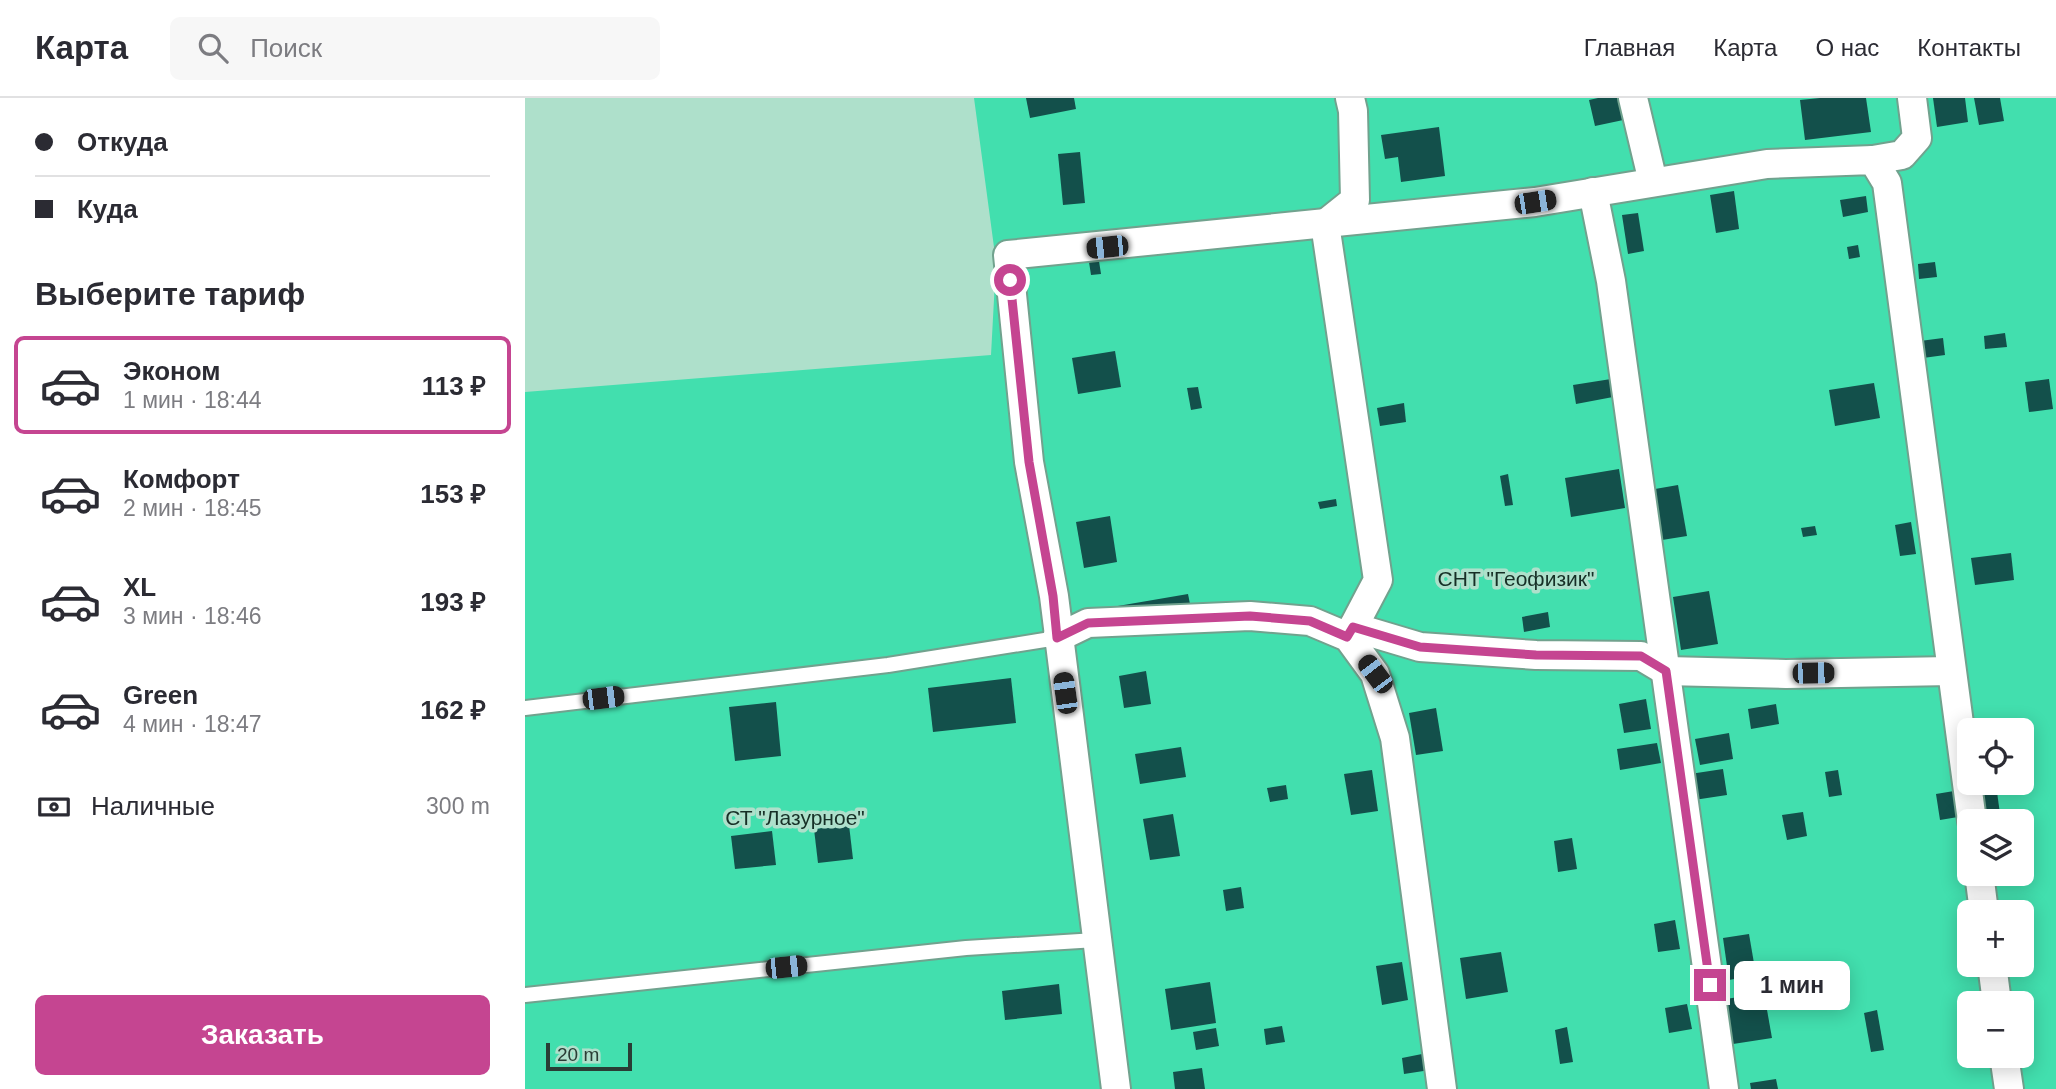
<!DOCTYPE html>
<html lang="ru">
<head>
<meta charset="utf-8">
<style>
  :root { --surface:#fff; --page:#f7f7f7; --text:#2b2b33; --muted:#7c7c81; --line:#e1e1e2; --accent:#c54591 }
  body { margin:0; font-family:Arial,sans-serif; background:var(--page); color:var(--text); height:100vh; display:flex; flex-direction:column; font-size:26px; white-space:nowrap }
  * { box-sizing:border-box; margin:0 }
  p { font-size:23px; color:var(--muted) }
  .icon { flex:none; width:38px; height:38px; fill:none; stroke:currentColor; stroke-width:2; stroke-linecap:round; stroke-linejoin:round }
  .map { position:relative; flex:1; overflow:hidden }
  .drawer { display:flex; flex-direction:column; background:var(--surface); width:525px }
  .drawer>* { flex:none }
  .hud { display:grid; align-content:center; height:154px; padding:0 35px; background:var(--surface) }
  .fabs { position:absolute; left:1432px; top:620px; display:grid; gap:14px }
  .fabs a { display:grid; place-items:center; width:77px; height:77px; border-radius:10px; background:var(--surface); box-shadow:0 4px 18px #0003; font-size:35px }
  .scale { position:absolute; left:21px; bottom:18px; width:86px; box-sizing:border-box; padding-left:7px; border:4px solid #293d35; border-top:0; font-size:19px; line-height:24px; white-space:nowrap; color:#293d35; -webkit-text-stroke:5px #aee0cb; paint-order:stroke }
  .end { position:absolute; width:32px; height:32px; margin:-16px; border:9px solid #c54591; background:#fff; box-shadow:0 0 0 4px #fff }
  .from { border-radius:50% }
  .bubble { position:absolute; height:49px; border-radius:10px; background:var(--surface); box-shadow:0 4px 18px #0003; font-size:23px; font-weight:600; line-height:49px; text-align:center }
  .car { position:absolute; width:21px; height:42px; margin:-21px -10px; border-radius:9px; box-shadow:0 0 5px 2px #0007; background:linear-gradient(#222 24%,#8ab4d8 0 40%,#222 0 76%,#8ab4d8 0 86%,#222 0) }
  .hud b { display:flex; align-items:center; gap:24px; height:66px; font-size:26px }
  .hud b+b { border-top:2px solid var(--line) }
  .hud i { width:18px; height:18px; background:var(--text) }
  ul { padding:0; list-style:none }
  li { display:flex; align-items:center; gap:21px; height:98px; margin:0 14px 10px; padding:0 21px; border:4px solid transparent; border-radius:10px }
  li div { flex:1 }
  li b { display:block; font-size:26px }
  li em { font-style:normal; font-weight:600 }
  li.on { border-color:var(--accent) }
  li>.icon { width:63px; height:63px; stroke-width:1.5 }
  h2 { padding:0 35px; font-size:32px; line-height:84px }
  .pay { display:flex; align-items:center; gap:18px; height:77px; padding:0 35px; font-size:26px }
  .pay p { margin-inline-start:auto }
  .cta { display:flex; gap:14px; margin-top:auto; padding:14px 35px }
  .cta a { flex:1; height:80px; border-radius:10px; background:var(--accent); color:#fff; font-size:28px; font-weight:600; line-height:80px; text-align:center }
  header { display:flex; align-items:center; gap:42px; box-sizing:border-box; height:98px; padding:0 35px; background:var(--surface); border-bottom:2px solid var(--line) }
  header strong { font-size:33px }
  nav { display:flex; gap:38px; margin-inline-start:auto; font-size:24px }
  .search { width:490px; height:63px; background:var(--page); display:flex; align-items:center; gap:18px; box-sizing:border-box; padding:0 24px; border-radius:10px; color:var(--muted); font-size:26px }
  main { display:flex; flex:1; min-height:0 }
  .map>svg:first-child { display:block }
  .green { fill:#42dfae; fill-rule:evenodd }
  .building { fill:#13504b }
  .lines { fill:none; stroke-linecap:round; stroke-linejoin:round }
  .service-casing { stroke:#71a28e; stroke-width:18 }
  .minor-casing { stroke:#71a28e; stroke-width:32 }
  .service { stroke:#fff; stroke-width:14 }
  .minor { stroke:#fff; stroke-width:28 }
  .route { stroke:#c54591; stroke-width:9 }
  .labels { text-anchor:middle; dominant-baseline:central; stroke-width:7; stroke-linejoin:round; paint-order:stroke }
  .park-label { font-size:21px; fill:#162f26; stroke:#aee0cb }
</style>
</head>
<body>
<header>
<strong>Карта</strong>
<div class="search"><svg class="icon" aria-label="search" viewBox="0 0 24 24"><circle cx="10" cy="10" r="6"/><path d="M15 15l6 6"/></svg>Поиск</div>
<nav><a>Главная</a><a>Карта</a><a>О нас</a><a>Контакты</a></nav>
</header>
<main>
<section class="drawer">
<div class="hud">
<b><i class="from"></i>Откуда</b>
<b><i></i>Куда</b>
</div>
<h2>Выберите тариф</h2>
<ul>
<li class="on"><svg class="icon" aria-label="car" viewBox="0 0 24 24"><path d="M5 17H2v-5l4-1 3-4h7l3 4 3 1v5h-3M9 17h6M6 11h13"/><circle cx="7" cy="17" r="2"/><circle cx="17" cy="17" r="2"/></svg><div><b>Эконом</b><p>1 мин · 18:44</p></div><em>113 ₽</em></li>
<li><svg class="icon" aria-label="car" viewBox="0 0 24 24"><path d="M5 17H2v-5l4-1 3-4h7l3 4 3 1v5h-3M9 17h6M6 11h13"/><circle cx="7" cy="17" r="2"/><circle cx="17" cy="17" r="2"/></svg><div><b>Комфорт</b><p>2 мин · 18:45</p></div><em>153 ₽</em></li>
<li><svg class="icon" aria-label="car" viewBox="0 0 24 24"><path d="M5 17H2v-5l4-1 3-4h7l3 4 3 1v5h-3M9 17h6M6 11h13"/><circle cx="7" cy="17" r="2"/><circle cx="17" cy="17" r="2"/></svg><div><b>XL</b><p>3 мин · 18:46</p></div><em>193 ₽</em></li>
<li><svg class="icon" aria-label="car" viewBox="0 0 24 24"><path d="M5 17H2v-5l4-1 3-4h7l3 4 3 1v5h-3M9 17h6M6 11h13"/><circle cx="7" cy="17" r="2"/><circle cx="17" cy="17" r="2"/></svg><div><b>Green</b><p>4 мин · 18:47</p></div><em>162 ₽</em></li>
</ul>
<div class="pay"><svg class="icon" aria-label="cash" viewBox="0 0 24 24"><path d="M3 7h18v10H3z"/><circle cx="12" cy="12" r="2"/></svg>Наличные<p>300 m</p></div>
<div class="cta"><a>Заказать</a></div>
</section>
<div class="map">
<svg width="1531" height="991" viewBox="0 0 1531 991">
  <rect width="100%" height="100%" fill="#aee0cb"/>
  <!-- green -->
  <path class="green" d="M449,0H1531V991H0V294L466,257L471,164ZM1444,632H1496V684H1444ZM1444,723H1496V775H1444ZM1444,814H1496V866H1444ZM1444,905H1496V957H1444Z"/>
  <!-- building -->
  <g class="building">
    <path d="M501,0H549L551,11L505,20Z"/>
    <path d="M1073,0H1098L1103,21L1070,28L1064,2Z"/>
    <path d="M1295,0H1341L1346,34L1280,42L1275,2Z"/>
    <path d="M1408,0H1440L1443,24L1412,29Z"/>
    <path d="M1449,0H1475L1479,23L1454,27Z"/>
    <path d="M914,29L920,78L876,84L873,59L860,61L856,37Z"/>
    <path d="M555,54L560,105L538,107L533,56Z"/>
    <path d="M1209,93L1214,131L1191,135L1185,97Z"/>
    <path d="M1341,98L1343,114L1318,119L1315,102Z"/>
    <path d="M1113,115L1119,153L1103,156L1097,117Z"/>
    <path d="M1333,147L1335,159L1324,161L1322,149Z"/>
    <path d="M574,163L576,176L566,177L564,164Z"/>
    <path d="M1410,164L1412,179L1394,181L1393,166Z"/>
    <path d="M1480,235L1482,249L1460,251L1459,238Z"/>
    <path d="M1418,240L1420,257L1398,260L1395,243Z"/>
    <path d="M590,253L596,289L553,296L547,260Z"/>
    <path d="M1086,281L1088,299L1051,306L1048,287Z"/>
    <path d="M1524,281L1528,311L1504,314L1500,284Z"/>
    <path d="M1349,285L1355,320L1310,328L1304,292Z"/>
    <path d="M673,289L677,310L666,312L662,290Z"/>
    <path d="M879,305L881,324L855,328L852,310Z"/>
    <path d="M1094,371L1100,410L1046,419L1040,380Z"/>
    <path d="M983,376L988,407L980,408L975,378Z"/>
    <path d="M1153,387L1162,438L1137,442L1130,391Z"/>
    <path d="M811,401L812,408L795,411L793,404Z"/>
    <path d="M585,418L592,464L559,470L551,424Z"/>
    <path d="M1386,424L1391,456L1375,458L1370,427Z"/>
    <path d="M1290,428L1292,437L1278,439L1276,430Z"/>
    <path d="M1486,455L1489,482L1450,487L1446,460Z"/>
    <path d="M1184,493L1193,546L1156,552L1148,499Z"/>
    <path d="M663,496L665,506L588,518L587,509Z"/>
    <path d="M1023,514L1025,529L999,534L997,519Z"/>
    <path d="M621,573L626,606L599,610L594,578Z"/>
    <path d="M486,580L491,625L408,634L403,590Z"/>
    <path d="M1121,601L1126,631L1099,635L1094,606Z"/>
    <path d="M251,604L256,658L210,663L204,609Z"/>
    <path d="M1251,606L1254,626L1226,631L1223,611Z"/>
    <path d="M911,610L918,653L891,657L884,615Z"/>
    <path d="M1204,635L1208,661L1175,667L1170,641Z"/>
    <path d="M1132,645L1136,665L1095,672L1092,651Z"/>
    <path d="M656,649L661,679L615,686L610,656Z"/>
    <path d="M1198,671L1202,697L1169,702L1165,676Z"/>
    <path d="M847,672L853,713L826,717L819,676Z"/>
    <path d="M1313,672L1317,697L1304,699L1300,674Z"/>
    <path d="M761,687L763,701L745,704L742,690Z"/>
    <path d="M1429,693L1433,719L1415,722L1411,696Z"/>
    <path d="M1472,694L1476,723H1455L1452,696Z"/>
    <path d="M1278,714L1282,738L1262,742L1257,717Z"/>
    <path d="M648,716L655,758L625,762L618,721Z"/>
    <path d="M324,727L328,761L293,765L289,731Z"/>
    <path d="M247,733L251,767L210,771L206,738Z"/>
    <path d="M1047,740L1052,771L1033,774L1029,743Z"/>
    <path d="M716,789L719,810L701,813L698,792Z"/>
    <path d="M1150,822L1155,851L1133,854L1129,826Z"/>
    <path d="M1224,836L1231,877L1204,882L1198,840Z"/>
    <path d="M976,854L983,894L941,901L935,860Z"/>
    <path d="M877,864L883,902L857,907L851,868Z"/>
    <path d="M685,884L691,925L646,932L640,891Z"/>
    <path d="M534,886L537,916L480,922L477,893Z"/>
    <path d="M1239,895L1247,940L1208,946L1201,901Z"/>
    <path d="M1162,906L1167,931L1144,935L1140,910Z"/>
    <path d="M1352,912L1359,952L1346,954L1339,915Z"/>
    <path d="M757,928L760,944L741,947L739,931Z"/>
    <path d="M1042,929L1048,964L1035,966L1030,932Z"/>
    <path d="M691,930L694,948L671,952L668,934Z"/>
    <path d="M902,955L905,972L879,976L877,960Z"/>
    <path d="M677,970L680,991H650L648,974Z"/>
    <path d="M1251,981L1253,991H1226L1225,985Z"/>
  </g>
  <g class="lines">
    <defs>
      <g id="service">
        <path d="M0,610L363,567L532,540"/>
        <path d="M0,897L441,850L571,842"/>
      </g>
      <g id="minor">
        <path d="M1108,0L1128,84"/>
        <path d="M1348,62L1377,57L1392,40L1387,0"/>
        <path d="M1068,94L1086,183L1199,991"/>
        <path d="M828,529L895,549L1011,557L1116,558L1141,573L1261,576L1426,573"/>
        <path d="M823,539L853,482L800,126L830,102L828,13L825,0"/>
        <path d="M532,540L563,525L725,518L785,523L823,539L850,576L870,640L917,991"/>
        <path d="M1454,775L1459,814"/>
        <path d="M1467,866L1472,905"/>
        <path d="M1479,957L1484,991"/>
        <path d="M591,991L529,498L504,364L483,157L1010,104L1242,66L1348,62L1362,85L1447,723"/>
      </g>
    </defs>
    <!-- service casing -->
    <use href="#service" class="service-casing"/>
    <!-- minor casing -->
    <use href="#minor" class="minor-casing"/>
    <!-- service -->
    <use href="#service" class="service"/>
    <!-- minor -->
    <use href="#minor" class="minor"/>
  </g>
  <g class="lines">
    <!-- route -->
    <path class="route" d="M485,182L504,364L528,498L532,540L563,525L725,518L785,523L822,539L828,529L895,549L1011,557L1116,558L1141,573L1185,887"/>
  </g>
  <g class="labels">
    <!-- park labels -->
    <g class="park-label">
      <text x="991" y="480">СНТ "Геофизик"</text>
      <text x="270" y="719">СТ "Лазурное"</text>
    </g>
  </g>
</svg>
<div class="fabs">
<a><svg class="icon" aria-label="locate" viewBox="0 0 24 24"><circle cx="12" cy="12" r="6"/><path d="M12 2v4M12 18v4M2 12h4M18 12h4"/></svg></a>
<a><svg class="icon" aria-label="layers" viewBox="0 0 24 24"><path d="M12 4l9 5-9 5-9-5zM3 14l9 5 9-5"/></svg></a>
<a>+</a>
<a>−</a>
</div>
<div class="scale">20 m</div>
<i class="end from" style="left:485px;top:182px"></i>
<i class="end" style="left:1185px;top:887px"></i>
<div class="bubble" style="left:1209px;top:863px;width:116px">1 мин</div>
<i class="car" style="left:1010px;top:104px;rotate:81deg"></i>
<i class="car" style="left:582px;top:149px;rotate:264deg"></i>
<i class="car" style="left:1288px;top:575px;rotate:89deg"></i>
<i class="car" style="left:850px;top:576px;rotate:323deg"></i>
<i class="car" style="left:540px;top:595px;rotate:352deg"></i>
<i class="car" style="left:78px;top:600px;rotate:83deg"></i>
<i class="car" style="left:261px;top:869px;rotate:84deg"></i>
</div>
</main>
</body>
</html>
